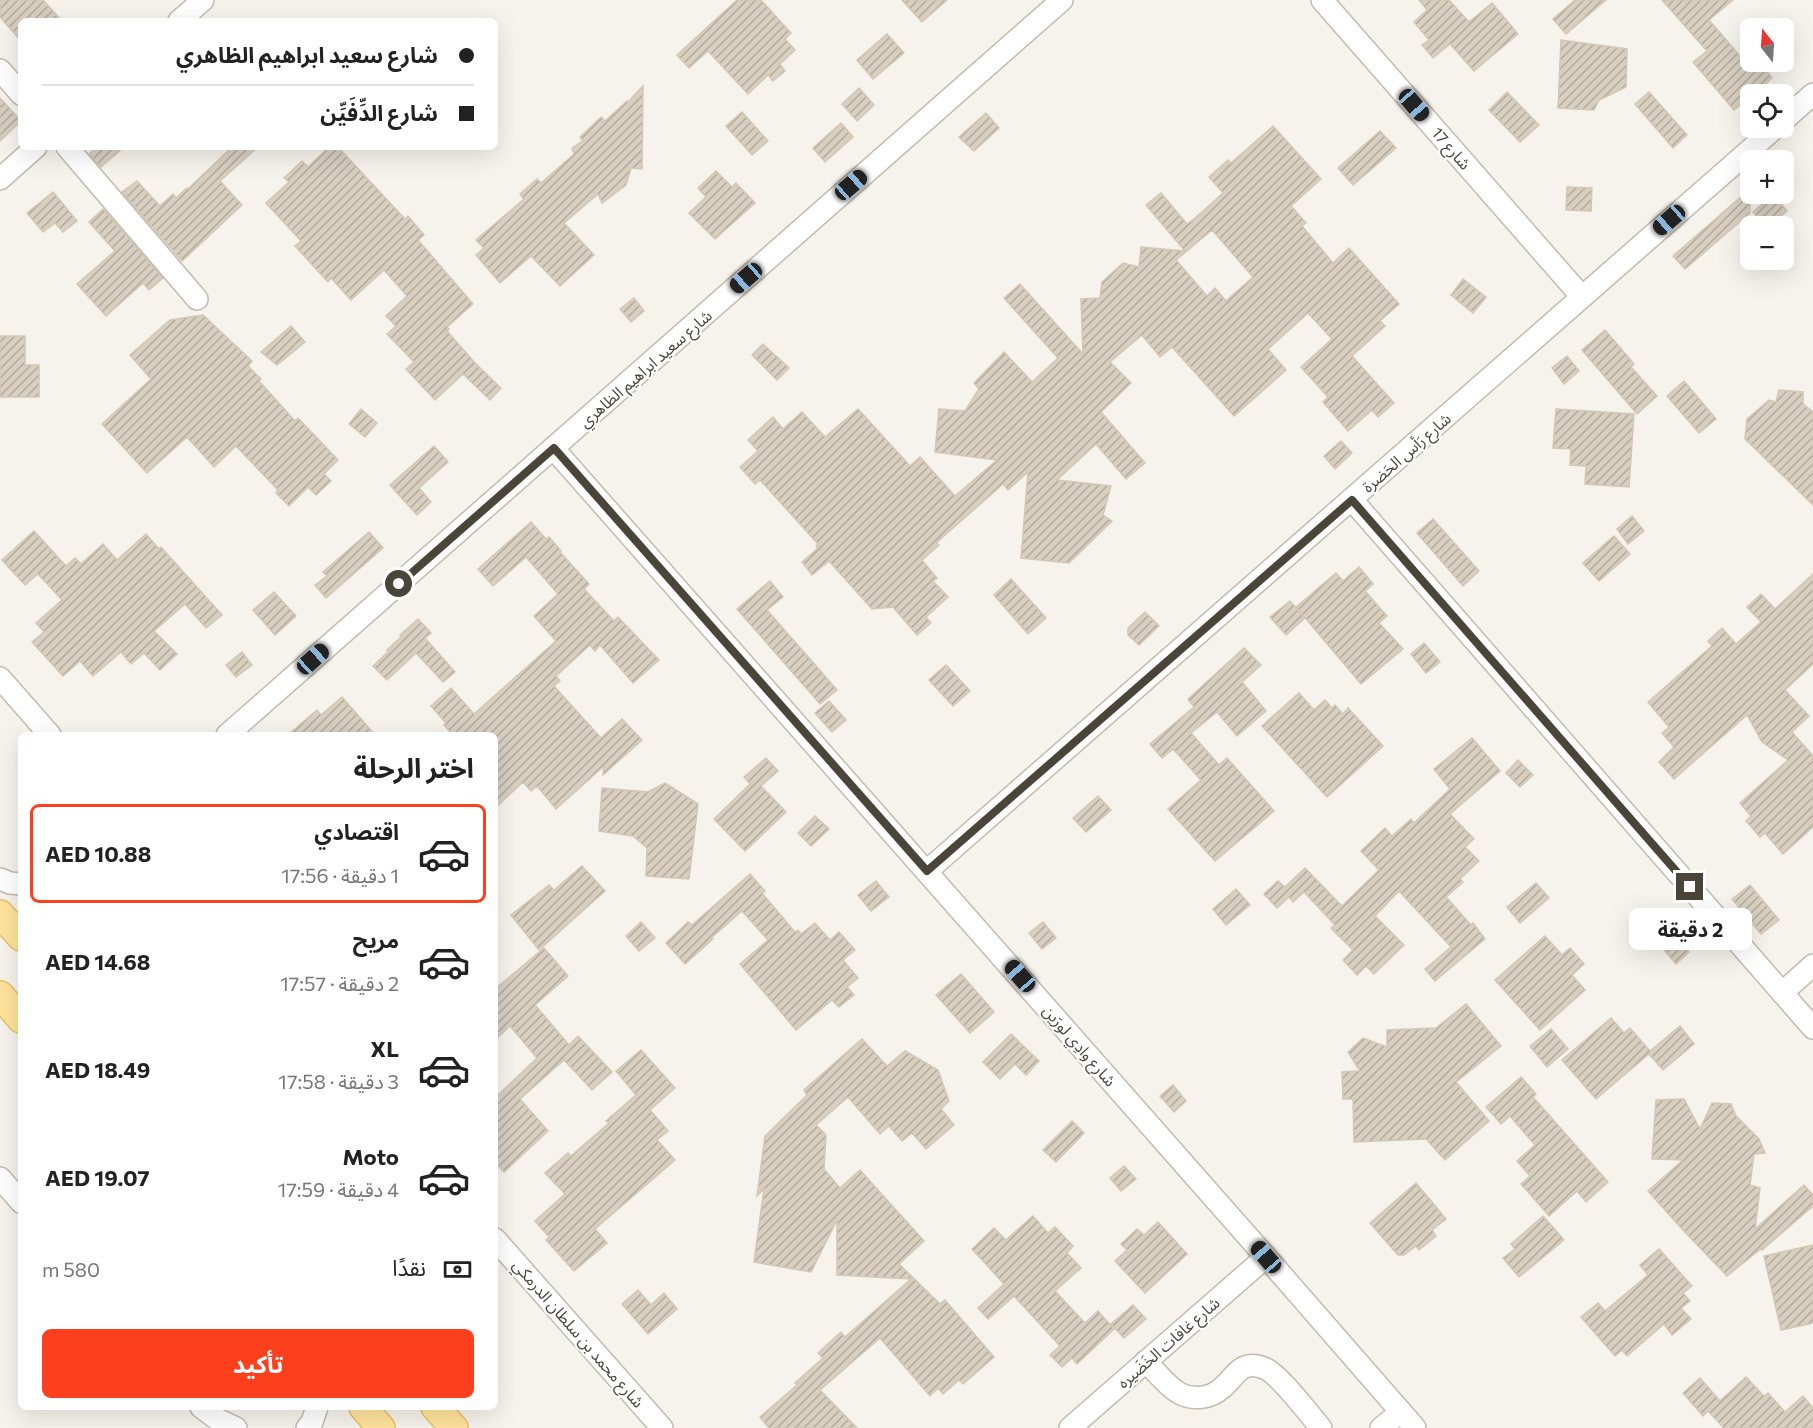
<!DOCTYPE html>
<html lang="ar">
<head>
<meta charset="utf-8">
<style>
  :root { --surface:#fff; --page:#f2f2f2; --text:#222; --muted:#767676; --line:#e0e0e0; --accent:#fc3f1d }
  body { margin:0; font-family:Commissioner,"Noto Sans Arabic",sans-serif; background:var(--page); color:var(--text); direction:rtl; height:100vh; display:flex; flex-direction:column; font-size:22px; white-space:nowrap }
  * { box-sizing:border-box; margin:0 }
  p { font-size:20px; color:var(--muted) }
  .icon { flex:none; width:33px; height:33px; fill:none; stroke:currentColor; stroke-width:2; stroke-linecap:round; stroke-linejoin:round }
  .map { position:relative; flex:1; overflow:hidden; direction:ltr }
  .panel { position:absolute; left:18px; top:732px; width:480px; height:678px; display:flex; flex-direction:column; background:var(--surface); border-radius:9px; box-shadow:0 6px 24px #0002; direction:rtl }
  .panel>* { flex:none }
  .guide { position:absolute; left:18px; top:18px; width:480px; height:132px; border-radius:9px; box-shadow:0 6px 24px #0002; direction:rtl; display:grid; align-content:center; height:132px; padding:0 24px; background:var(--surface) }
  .needle { width:39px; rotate:343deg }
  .fabs { position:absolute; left:1740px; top:18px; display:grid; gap:12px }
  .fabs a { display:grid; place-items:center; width:54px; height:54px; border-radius:9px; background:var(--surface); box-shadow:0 6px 24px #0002; font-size:30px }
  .end { position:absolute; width:27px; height:27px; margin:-14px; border:8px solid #4b4439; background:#fff; box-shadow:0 0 0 3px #fff }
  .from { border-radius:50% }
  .bubble { position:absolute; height:42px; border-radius:9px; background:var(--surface); box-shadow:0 6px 24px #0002; font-size:20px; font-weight:700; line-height:42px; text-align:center; direction:rtl }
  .car { position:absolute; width:18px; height:36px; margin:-18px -9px; border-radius:8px; box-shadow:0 0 4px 2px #0007; background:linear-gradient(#222 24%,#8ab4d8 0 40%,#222 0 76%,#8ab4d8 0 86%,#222 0) }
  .guide b { display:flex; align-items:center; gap:21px; height:57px; font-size:22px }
  .guide b+b { border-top:2px solid var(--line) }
  .guide i { width:15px; height:15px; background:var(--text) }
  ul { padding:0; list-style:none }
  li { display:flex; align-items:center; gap:18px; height:99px; margin:0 12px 9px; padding:0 12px; border:3px solid transparent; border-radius:9px }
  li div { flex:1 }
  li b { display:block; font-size:22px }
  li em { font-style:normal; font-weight:700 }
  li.active { border-color:var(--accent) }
  li>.icon { width:54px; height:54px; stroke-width:1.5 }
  h2 { padding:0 24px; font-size:27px; line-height:72px }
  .pay { display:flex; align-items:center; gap:15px; height:66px; padding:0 24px; font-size:22px }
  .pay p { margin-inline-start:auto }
  .primary-button { display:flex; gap:12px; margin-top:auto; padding:12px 24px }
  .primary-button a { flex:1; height:69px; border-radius:9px; background:var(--accent); color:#fff; font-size:24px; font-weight:700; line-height:69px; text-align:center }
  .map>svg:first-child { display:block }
  .building { fill:url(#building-hatch); stroke:#d3c7b4; stroke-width:1.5; fill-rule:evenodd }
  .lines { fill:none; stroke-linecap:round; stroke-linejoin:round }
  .minor-casing { stroke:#c2bbae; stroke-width:24 }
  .major-casing { stroke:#e6c16a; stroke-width:30 }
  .minor { stroke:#fff; stroke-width:21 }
  .major { stroke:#ffe39c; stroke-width:27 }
  .route { stroke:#4b4439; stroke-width:8 }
  .labels { text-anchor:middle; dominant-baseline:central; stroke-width:4.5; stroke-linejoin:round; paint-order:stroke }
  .street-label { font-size:16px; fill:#4b4439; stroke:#fff }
</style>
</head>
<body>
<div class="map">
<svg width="1813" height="1428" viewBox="0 0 1813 1428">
  <defs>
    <pattern id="building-hatch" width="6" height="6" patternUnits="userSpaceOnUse" patternTransform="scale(1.5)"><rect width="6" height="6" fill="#d8cfc1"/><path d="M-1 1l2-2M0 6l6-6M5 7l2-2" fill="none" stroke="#b1aa9e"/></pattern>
  </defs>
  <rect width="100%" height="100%" fill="#f6f3ec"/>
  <!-- building -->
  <g class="building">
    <path d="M0,0H43L62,21H21V41L0,17Z"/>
    <path d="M737,0H761L791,33L785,39L795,50L780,64L785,71L773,81L768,75L748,94L708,51L689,68L677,55Z"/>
    <path d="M902,0H947L922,22Z"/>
    <path d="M1419,0H1449L1469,22L1492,3L1518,34L1474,71L1450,44L1433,58L1422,45L1429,40L1414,22L1427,10Z"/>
    <path d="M1575,0H1606L1566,34L1553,19Z"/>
    <path d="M1662,0H1733L1709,20L1753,71L1761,64L1772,78L1734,110L1693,62L1707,51Z"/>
    <path d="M887,34L904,53L873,79L857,60Z"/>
    <path d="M1561,40L1627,49L1626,87L1599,100L1594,110L1558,108Z"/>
    <path d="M643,86L642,169L631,168L626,185L602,203L598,194L564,223L594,255L560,286L531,256L500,283L476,255L484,248L476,240L524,199L520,194L537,179L541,183L574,154L572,148L583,141L580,137L601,117L605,121L627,101L628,102Z"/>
    <path d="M859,88L874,105L857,121L842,104Z"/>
    <path d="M1507,92L1539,125L1520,142L1489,110Z"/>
    <path d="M1649,92L1687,135L1673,148L1635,104Z"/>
    <path d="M0,98L21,121L0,141Z"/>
    <path d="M742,112L768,141L752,155L726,126Z"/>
    <path d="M986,113L999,128L974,151L959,137Z"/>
    <path d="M841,123L853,137L825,162L813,148Z"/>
    <path d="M1273,126L1321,179L1291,206L1306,223L1302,226L1333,263L1349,248L1399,304L1380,321L1385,326L1352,356L1394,403L1378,417L1372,410L1348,431L1323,402L1328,397L1301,367L1332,339L1308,313L1268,349L1286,370L1234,416L1172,347L1160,357L1142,335L1110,362L1131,383L1101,412L1145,463L1126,479L1096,444L1057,480L1111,486L1103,515L1112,521L1069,563L1021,558L1028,472L1008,490L1003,484L936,543L939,545L922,560L937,578L933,581L948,597L926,617L931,623L917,635L893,607L872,609L829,561L812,575L802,562L818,548L816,546L818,544L760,480L755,484L740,467L758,451L748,440L773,417L783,429L802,412L825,437L858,409L910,466L920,457L955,496L997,460L935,452L939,409L965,411L979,389L974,383L1004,352L1032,382L1058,358L1004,298L1020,284L1083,354L1081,299L1100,298L1102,282L1123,263L1139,267L1141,247L1185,251L1146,205L1161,193L1187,224L1194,219L1223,193L1209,177L1228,160L1231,163ZM1212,230L1253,277L1226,301L1215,288L1207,296L1176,260Z"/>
    <path d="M1380,131L1396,148L1353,185L1338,168Z"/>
    <path d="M97,147H124L101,167L89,154Z"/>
    <path d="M232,147H258L220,181L242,205L182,261L122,192L137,181L160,206L173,194L176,198L187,188L188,189Z"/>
    <path d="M329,147H338L405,219L408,216L424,235L418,240L473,304L447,327L449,329L447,331L475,363L501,388L490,400L463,374L435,400L406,369L414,362L387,334L396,326L386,316L407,296L384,270L351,300L331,278L328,282L295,246L301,241L266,203L289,182L284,178L302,161L308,167Z"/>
    <path d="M716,171L732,187L736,183L755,203L715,239L689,213L706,197L698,188Z"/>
    <path d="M1567,187L1592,188L1591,211L1566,210Z"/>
    <path d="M1750,189V213L1685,269L1673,256Z"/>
    <path d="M53,192L77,221L63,232L55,223L43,232L27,213Z"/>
    <path d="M1773,195L1787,211L1769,226H1766L1753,212Z"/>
    <path d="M103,209L163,278L149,290L143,283L106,316L77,284L115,251L89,222Z"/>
    <path d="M1463,279L1486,297L1473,313L1451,295Z"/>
    <path d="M634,298L644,311L631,322L620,309Z"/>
    <path d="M203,315L252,361L248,366L261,379L259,381L295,421L298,418L338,460L324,474L331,481L316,495L308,487L289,506L276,493L278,490L236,446L214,467L187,437L147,473L102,424L151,379L130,355L170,320Z"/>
    <path d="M291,326L305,342L277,365L261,352Z"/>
    <path d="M1605,330L1634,364L1631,367L1657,396L1637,414L1582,350Z"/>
    <path d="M0,336H25V365H39V397H0Z"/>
    <path d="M763,344L789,368L777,380L752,355Z"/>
    <path d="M1567,356L1579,371L1564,384L1552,368Z"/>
    <path d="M1684,381L1716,419L1699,433L1667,396Z"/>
    <path d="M1779,390L1803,392V404L1813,412V505L1745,439L1747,419L1769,400L1776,402Z"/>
    <path d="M361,409L377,423L365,437L349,424Z"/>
    <path d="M1556,409L1634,414L1629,487L1585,484L1586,466L1570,465L1571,449L1553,448Z"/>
    <path d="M1341,441L1352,453L1335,469L1324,456Z"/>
    <path d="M434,446L448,462L419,488L431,502L417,515L390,485Z"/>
    <path d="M1632,516L1644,531L1628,544L1617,529Z"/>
    <path d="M1433,519L1479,571L1463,586L1417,533Z"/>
    <path d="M531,522L546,539L549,537L561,551L560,552L589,584L584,589L614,621L618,617L659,660L633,683L600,645L595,651L590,645L556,676L560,681L554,686L601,738L622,719L642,740L603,775L604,766L556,809L537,786L531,791L523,782L495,808V735H453L444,725L446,723L431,706L451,688L474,714L556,641L534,616L558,594L526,557L493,586L478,569Z"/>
    <path d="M34,531L66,566L75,558L81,564L103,544L117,560L146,534L159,549L161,547L222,615L206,628L185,604L154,631L177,654L160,670L144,653L131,664L121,652L93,676L80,661L63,676L32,642L44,632L36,623L62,600L38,574L25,585L2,560Z"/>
    <path d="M369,532L383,548L326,598L315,585L327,576L323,572Z"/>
    <path d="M1614,536L1630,554L1599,581L1583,563Z"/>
    <path d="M1359,567L1373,584L1365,591L1387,616L1379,623L1403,649L1361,684L1296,607L1336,573L1343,581Z"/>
    <path d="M1813,574V664L1785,690L1809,716L1792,732L1813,756V827L1783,854L1765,833L1760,837L1746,821L1751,816L1740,803L1788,760L1762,742L1747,715L1674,779L1659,762L1674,747L1662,733L1669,727L1648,702L1712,646L1708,641L1722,628L1736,644L1761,622L1747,607L1761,594L1775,609Z"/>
    <path d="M1011,579L1046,618L1028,634L994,595Z"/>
    <path d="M770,581L783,597L767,610L837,690L820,704L737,609Z"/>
    <path d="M274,592L296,616L275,635L253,610Z"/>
    <path d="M1290,601L1305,618L1286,635L1270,617Z"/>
    <path d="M1145,612L1159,626L1139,645L1128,635V628Z"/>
    <path d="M418,619L431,633L425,638L455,672L443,682L416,653L387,680L373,666L388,652L387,650L402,636L400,635Z"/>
    <path d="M1424,643L1440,662L1426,673L1411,654Z"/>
    <path d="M1244,648L1261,665L1242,682L1266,711L1237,736L1217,712L1191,733L1219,765L1227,758L1274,811L1215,861L1168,809L1201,780L1173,749L1162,758L1150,744L1194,707L1188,699Z"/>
    <path d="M242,652L252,665L236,677L226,665Z"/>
    <path d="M946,665L970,691L953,706L929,680Z"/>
    <path d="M1299,693L1314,710L1325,700L1332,708L1335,705L1343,714L1348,708L1383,746L1327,797L1262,726Z"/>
    <path d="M342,697L375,735H288L317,710L321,715Z"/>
    <path d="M829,701L846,720L832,732L815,713Z"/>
    <path d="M1472,738L1500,771L1450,814L1474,839L1465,847L1479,861L1460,879L1463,882L1446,897L1471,925L1473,923L1485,939L1435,981L1425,969L1451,947L1399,891L1375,916L1404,945L1374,974L1366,966L1357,975L1343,960L1353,950L1331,928L1335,925L1304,892L1293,902L1289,897L1277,908L1264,894L1278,881L1285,887L1305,868L1342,906L1379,870L1361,851L1385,828L1392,836L1411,819L1414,823L1450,789L1434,769Z"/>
    <path d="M766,758L778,771L761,786L786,812L745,851L714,819L750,784L744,777Z"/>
    <path d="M1518,760L1533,775L1520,787L1506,773Z"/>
    <path d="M665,783L698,804L689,879L646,876L647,848L633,836L599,831L602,788L648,792Z"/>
    <path d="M1098,796L1111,810L1086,832L1073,818Z"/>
    <path d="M815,816L829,829L811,846L798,833Z"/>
    <path d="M582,866L605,891L539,950L511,915L549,885L554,890Z"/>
    <path d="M750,874L765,891L762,893L795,932L798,930L801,934L815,923L830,940L839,932L855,950L843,960L858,978L847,987L854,995L839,1007L832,1000L796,1030L740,964L768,940L742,911L711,938L713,939L685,964L666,943L688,922L692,925Z"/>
    <path d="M876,881L889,897L871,911L858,895Z"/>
    <path d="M1536,883L1549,898L1520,923L1507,907Z"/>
    <path d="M1750,885L1779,920L1761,934L1732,899Z"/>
    <path d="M1236,889L1250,905L1226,925L1213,909Z"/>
    <path d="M641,922L655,938L639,951L626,936Z"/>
    <path d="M1043,922L1056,938L1042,949L1029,933Z"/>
    <path d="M1666,926L1689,952L1676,964L1653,937Z"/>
    <path d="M1545,936L1562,955L1570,948L1584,964L1572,975L1585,990L1540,1030L1495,980Z"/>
    <path d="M544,948L568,976L535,1005L569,1045L578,1036L612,1072L592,1090L564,1060L520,1099L548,1131L504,1172L495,1162V1098L537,1058L510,1026L495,1040V989Z"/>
    <path d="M961,974L994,1012L970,1033L936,995Z"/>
    <path d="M1466,1004L1501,1046L1456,1082L1489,1121L1445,1160L1426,1139L1354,1142L1353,1099H1343L1342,1072L1360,1071L1348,1052L1363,1038L1387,1047V1030L1436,1028Z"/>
    <path d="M1611,1018L1624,1033L1630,1028L1650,1051L1680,1026L1694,1044L1663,1070L1649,1054L1596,1099L1562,1060Z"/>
    <path d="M1551,1029L1568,1049L1547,1067L1530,1046Z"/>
    <path d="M1011,1034L1039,1061L1026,1075L1015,1064L1000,1079L983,1062Z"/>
    <path d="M862,1039L887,1066L905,1051L938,1070L949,1101L941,1109L954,1125L926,1149L912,1133L902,1141L889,1126L880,1134L848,1097L816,1125L826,1135L824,1169L840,1188L860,1170L924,1241L899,1264L940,1304L945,1300L994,1357L963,1384L959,1380L943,1394L938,1388L930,1396L880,1338L820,1390L857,1428H769L760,1417L797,1385L795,1383L823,1358L818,1353L841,1332L845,1337L911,1279L837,1275V1220L811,1272L754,1262L764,1189L757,1196L765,1136L807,1095L804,1090Z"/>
    <path d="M641,1050L675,1088L650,1110L668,1131L657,1140L675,1160L595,1229L607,1243L574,1271L546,1240L549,1237L535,1221L565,1194L545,1173L568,1153L571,1156L609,1123L606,1121L636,1095L616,1071Z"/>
    <path d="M1521,1077L1536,1094L1533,1097L1608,1182L1586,1202L1577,1191L1549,1216L1521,1184L1530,1176L1517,1161L1535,1145L1510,1116L1501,1124L1486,1107Z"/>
    <path d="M1173,1085L1186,1101L1174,1112L1160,1096Z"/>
    <path d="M1684,1099L1700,1129L1712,1103L1731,1104L1736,1116L1759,1139L1765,1153L1754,1154L1750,1185L1760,1188L1755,1229L1804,1185L1813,1195V1206L1762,1250V1248L1727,1276L1682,1229L1648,1191L1683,1160L1652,1159L1656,1100Z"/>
    <path d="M1072,1121L1084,1133L1056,1162L1043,1150Z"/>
    <path d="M1124,1166L1136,1179L1121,1191L1110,1178Z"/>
    <path d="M1416,1183L1446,1219L1432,1230L1436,1236L1419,1250L1416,1246L1404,1255H1398L1370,1223Z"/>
    <path d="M1033,1216L1048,1233L1055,1227L1073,1246L1067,1253L1081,1268L1055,1291L1085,1323L1098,1311L1114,1329L1077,1364L1072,1358L1062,1367L1050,1355L1060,1346L1014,1296L988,1319L978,1308L1004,1284L972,1249L994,1228L1006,1240Z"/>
    <path d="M1543,1216L1564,1240L1519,1277L1503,1258L1515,1249L1511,1244Z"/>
    <path d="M1158,1222L1187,1254L1145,1293L1115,1261L1127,1250L1121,1244L1137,1229L1144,1235Z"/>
    <path d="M1813,1245V1323L1781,1330L1764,1256Z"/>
    <path d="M1659,1249L1692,1286L1683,1293L1690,1301L1681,1308L1691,1319L1672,1335L1664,1324L1627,1356L1622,1350L1615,1356L1581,1317L1598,1303L1605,1311L1648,1275L1640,1265Z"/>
    <path d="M638,1290L651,1305L664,1293L677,1309L648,1334L622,1304Z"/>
    <path d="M1133,1305L1146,1319L1124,1338L1111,1324Z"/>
    <path d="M1746,1377L1764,1396L1768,1393L1785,1412L1803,1396L1813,1408V1428H1724L1708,1411L1703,1416L1683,1393L1700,1378L1720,1401Z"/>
  </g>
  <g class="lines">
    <defs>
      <g id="minor">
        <path d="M1322,0L1582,297"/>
        <path d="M179,21L203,0"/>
        <path d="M0,70L21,94"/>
        <path d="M1784,120L1813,94"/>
        <path d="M67,147L197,299"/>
        <path d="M0,179L36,147"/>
        <path d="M553,448L1266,1257L1415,1428"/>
        <path d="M1352,500L1813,1028"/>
        <path d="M0,678L50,735"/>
        <path d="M227,735L1062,0"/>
        <path d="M927,871L1775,128"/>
        <path d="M0,879L10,883L21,884"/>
        <path d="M1782,993L1813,965"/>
        <path d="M0,1178L21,1202"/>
        <path d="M495,1239L662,1428"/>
        <path d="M1146,1361C1156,1372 1167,1386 1179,1393C1193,1401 1211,1398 1222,1388C1236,1376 1241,1359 1264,1368C1277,1372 1310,1415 1321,1428"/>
        <path d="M201,1407L217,1419L236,1428"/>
        <path d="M307,1428L312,1422L317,1407"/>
        <path d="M1070,1428L1266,1257"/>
        <path d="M1381,1428L1401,1412"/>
      </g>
      <g id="major">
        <path d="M0,914L21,937"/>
        <path d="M0,995L21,1019"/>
        <path d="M363,1407L381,1428"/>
        <path d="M435,1407L454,1428"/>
      </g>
    </defs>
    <!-- minor casing -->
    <use href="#minor" class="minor-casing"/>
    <!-- major casing -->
    <use href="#major" class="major-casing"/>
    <!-- minor -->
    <use href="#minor" class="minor"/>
    <!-- major -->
    <use href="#major" class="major"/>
  </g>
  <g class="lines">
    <!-- route -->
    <path class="route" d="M399,584L554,448L927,871L1352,500L1690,887"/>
  </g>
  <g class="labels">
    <!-- street labels -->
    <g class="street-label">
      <text transform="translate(1452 148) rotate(49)">شارع 17</text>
      <text transform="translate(645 368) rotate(-41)">شارع سعيد ابراهيم الظاهري</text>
      <text transform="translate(1406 452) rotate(-41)">شارع رَأس الحَضرة</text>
      <text transform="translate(1080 1045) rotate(49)">شارع وادِي لورَين</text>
      <text transform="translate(579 1333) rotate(49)">شارع محمد بن سلطان الدرمكي</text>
      <text transform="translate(1168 1342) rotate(-41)">شارع غافات الخَضَيره</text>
    </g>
  </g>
</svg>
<div class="fabs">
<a><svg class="needle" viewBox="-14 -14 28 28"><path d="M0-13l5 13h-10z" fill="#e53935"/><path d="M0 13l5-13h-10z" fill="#767676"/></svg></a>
<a><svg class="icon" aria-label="locate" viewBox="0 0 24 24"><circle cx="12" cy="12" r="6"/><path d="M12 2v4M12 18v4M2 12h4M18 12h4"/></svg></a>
<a>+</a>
<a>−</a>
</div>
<i class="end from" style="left:399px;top:584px"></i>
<i class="end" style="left:1690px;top:887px"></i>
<div class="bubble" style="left:1629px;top:908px;width:123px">2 دقيقة</div>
<i class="car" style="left:1414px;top:105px;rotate:139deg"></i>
<i class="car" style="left:851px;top:185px;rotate:49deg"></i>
<i class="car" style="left:1669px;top:220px;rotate:229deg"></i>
<i class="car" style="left:746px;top:278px;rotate:229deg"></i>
<i class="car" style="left:313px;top:659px;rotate:48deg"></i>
<i class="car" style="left:1020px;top:976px;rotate:319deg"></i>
<i class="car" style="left:1266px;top:1257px;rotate:319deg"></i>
<div class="guide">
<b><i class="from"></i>شارع سعيد ابراهيم الظاهري</b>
<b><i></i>شارع الدِّفَيِّن</b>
</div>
<section class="panel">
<h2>اختر الرحلة</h2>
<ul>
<li class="active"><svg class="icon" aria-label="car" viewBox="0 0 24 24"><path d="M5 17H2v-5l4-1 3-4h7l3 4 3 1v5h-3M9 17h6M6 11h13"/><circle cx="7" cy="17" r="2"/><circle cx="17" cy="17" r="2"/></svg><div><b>اقتصادي</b><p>1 دقيقة · 17:56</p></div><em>AED 10.88</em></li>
<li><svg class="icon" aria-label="car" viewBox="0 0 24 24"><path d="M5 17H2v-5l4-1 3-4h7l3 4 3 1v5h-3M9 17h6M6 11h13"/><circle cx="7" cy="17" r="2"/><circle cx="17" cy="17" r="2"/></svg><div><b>مريح</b><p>2 دقيقة · 17:57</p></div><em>AED 14.68</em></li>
<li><svg class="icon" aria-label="car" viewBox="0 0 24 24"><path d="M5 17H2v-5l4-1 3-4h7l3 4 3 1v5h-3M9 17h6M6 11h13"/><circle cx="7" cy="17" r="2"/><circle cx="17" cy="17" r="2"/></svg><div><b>XL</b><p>3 دقيقة · 17:58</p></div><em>AED 18.49</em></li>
<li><svg class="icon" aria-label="car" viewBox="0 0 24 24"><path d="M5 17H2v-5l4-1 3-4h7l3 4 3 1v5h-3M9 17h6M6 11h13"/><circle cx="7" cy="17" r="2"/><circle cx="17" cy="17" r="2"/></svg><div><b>Moto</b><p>4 دقيقة · 17:59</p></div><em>AED 19.07</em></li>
</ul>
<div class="pay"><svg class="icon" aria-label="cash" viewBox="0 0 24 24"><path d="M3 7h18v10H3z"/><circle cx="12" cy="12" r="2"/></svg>نقدًا<p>580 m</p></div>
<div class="primary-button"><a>تأكيد</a></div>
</section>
</div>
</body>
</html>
